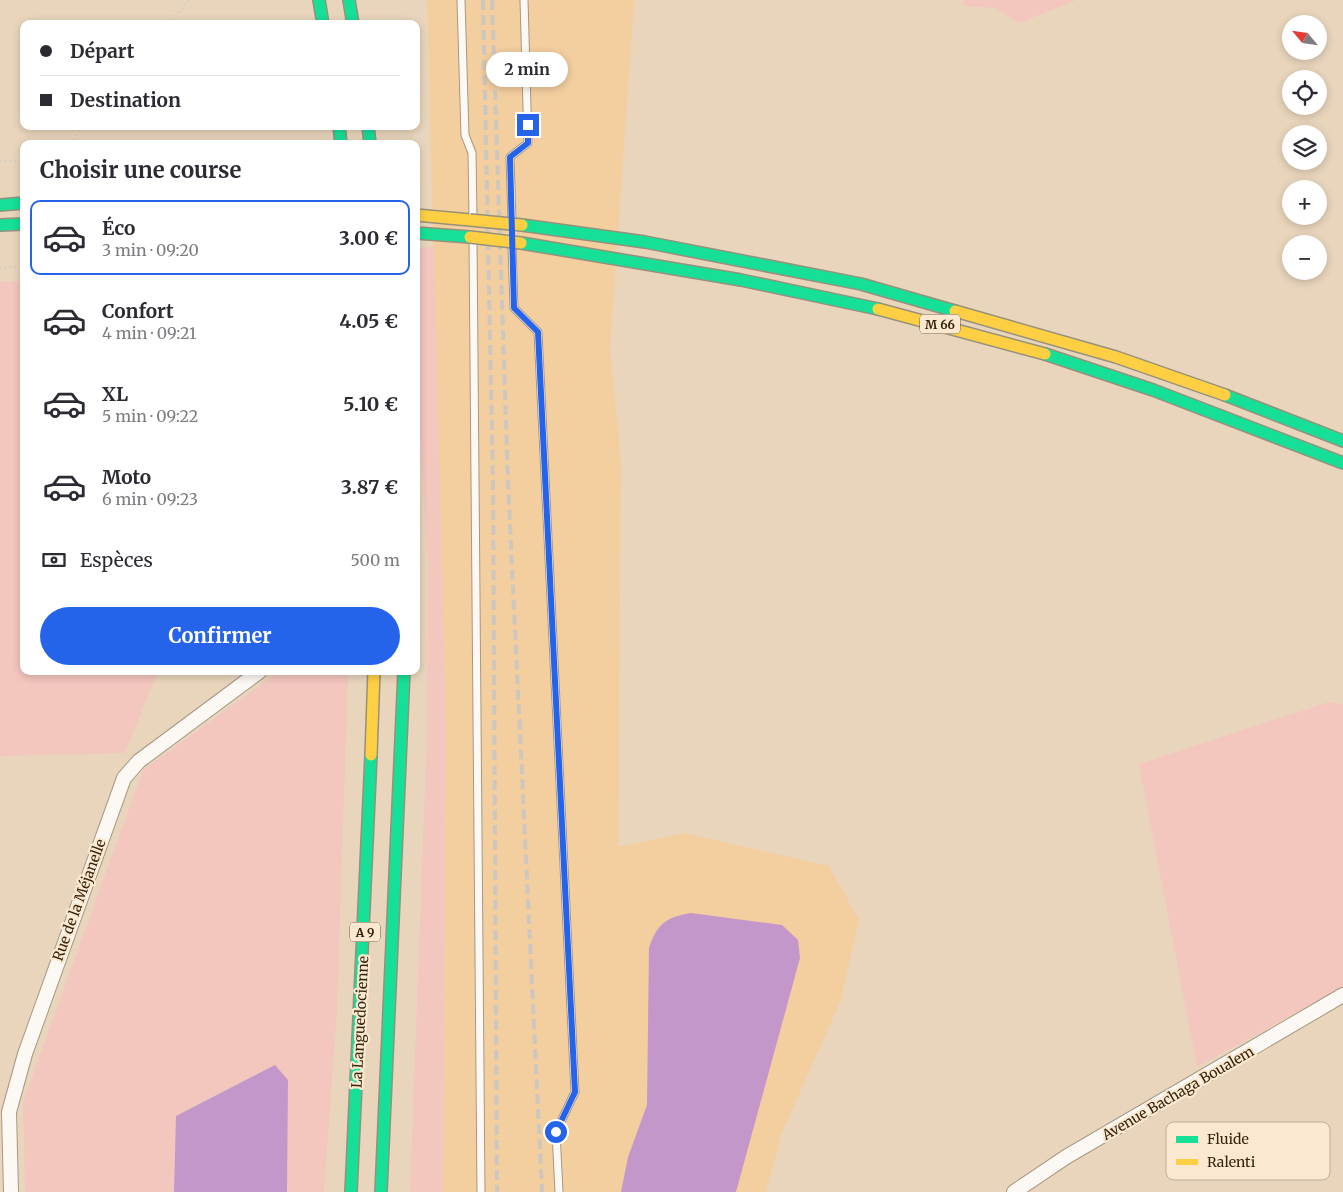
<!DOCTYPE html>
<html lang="fr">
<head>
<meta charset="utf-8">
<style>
  :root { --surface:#fff; --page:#f7f7f7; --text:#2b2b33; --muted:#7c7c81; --line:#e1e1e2; --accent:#2563eb }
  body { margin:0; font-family:Merriweather,serif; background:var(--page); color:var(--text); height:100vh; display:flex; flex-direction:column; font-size:19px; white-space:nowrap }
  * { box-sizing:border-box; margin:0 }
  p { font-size:16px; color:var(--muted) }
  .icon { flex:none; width:28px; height:28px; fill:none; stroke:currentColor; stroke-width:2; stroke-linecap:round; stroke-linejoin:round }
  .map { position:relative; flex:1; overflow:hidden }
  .details { position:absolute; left:20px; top:140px; width:400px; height:535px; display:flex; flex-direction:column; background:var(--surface); border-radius:10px; box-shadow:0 2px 8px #0003 }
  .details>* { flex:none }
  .top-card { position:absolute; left:20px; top:20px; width:400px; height:110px; border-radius:10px; box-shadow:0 2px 8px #0003; display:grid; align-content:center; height:110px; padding:0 20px; background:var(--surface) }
  .needle { width:32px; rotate:299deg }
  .tools { position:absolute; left:1282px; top:15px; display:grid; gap:10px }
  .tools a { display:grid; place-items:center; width:45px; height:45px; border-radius:50%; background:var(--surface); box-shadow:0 2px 8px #0003; font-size:25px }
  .end { position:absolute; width:22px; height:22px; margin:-11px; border:6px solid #2563eb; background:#fff; box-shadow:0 0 0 2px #fff }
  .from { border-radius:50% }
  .bubble { position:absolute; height:35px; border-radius:18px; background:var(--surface); box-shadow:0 2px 8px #0003; font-size:16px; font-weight:700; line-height:35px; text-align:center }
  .top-card b { display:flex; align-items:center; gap:18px; height:48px; font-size:19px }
  .top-card b+b { border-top:1px solid var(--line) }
  .top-card i { width:12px; height:12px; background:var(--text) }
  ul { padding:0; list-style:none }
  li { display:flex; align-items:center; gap:15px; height:75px; margin:0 10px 8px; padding:0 10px; border:2px solid transparent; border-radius:10px }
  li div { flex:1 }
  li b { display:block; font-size:19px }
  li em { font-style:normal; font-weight:700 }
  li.selected { border-color:var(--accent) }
  li>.icon { width:45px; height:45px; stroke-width:1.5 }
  h2 { padding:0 20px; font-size:22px; line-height:60px }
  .pay { display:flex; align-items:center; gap:12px; height:55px; padding:0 20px; font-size:19px }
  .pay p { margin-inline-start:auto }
  .primary-button { display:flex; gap:10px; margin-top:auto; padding:10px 20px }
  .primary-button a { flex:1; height:58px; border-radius:30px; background:var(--accent); color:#fff; font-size:20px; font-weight:700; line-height:58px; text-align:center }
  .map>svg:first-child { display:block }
  .built { fill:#f3ce9f }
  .green { fill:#f3c6be }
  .water { fill:#c497cb }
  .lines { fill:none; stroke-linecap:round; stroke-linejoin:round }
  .lane-casing { stroke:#a99882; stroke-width:9 }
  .street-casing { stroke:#a99882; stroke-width:16 }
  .fast-casing { stroke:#96917b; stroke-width:14 }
  .slow-casing { stroke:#96917b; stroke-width:14 }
  .path { stroke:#d3ccc4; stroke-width:2.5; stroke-dasharray:1 4; stroke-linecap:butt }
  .lane { stroke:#fcf9f5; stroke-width:7 }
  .street { stroke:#fcf9f5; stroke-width:14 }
  .fast { stroke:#16e098; stroke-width:11 }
  .slow { stroke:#ffcf43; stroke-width:11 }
  .rail { stroke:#cdc7bf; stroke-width:4; stroke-dasharray:10 5; stroke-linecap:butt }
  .slow-bridge-casing { stroke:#96917b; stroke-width:14; stroke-linecap:butt }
  .slow-bridge { stroke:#ffcf43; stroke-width:11 }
  .route { stroke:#2563eb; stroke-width:6 }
  .labels { text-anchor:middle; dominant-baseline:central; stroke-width:4.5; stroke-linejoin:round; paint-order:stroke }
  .shield { fill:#fbe8d1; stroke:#715f47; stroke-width:1 }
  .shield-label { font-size:12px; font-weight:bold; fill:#36240c }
  .street-label { font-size:14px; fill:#36240c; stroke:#fbe8d1 }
  .key { fill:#fbe8d1; stroke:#c0ad96; stroke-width:1 }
  .key-label { font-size:14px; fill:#36240c }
</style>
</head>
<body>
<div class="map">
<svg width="1343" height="1192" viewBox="0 0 1343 1192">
  <rect width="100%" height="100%" fill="#e9d5bc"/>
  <!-- built -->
  <path class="built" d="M427,0H634L610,348L621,463L618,847L684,833L829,866L859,920L840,1002L781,1135L766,1192H443L446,735Z"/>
  <!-- green -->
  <g class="green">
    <path d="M964,0H1076L1019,23L996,8L963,6Z"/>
    <path d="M434,247L446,735L443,1192H410L427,735L428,563L416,373V248Z"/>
    <path d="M24,281V671H158L125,753L0,756V282Z"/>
    <path d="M280,671H348L337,1010L324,1192H25L23,1102L143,770Z"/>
    <path d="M1329,702L1343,704V987L1197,1067L1139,764Z"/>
  </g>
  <!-- water -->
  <g class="water">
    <path d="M691,913L782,925L798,940L800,958L736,1192H621L628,1157L647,1105L649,948C657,924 666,917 691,913Z"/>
    <path d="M275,1065L288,1080L287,1192H174L176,1116Z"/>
  </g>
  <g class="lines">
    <defs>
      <g id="lane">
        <path d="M461,0L465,135L472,153L473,217"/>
        <path d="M512,220L510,157L528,143L524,0"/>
        <path d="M473,240L481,1192"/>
        <path d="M512,245L514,308L538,332L575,1092L556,1132L559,1192"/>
      </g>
      <g id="street">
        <path d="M11,1192L9,1112L25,1054L124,778L139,761L260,671"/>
        <path d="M1014,1192L1066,1157L1343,995"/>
      </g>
      <g id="fast">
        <path d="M319,0L323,24"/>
        <path d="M349,0L353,24"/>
        <path d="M339,126L341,144"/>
        <path d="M368,126L370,144"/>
        <path d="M0,205L24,203"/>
        <path d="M0,225L24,224"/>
        <path d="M522,225L645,242L861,284L955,311"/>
        <path d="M416,233L470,237"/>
        <path d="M521,243L741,280L878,309"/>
        <path d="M1045,354L1153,390L1343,463"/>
        <path d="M1225,395L1343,441"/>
        <path d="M351,1192L371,755"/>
        <path d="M381,1192L404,671"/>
      </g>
      <g id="slow">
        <path d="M416,215L470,220"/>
        <path d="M878,309L1045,354"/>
        <path d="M955,311L1116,357L1225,395"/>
        <path d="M371,755L374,671"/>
      </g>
    </defs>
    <!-- lane casing -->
    <use href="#lane" class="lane-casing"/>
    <!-- street casing -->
    <use href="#street" class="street-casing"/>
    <!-- fast casing -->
    <use href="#fast" class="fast-casing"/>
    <!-- slow casing -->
    <use href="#slow" class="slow-casing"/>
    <!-- path -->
    <g class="path">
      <path d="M169,24L189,0"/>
      <path d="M70,144L84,126"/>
      <path d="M0,161H24"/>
      <path d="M0,268L24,266"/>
    </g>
    <!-- lane -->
    <use href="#lane" class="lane"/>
    <!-- street -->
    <use href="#street" class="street"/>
    <!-- fast -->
    <use href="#fast" class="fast"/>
    <!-- slow -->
    <use href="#slow" class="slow"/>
    <!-- rail -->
    <g class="rail">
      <path d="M483,0L493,482L497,1192"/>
      <path d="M492,0L508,483L542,1192"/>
    </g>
    <defs>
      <g id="slow-bridge">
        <path d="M470,220L522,225"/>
        <path d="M470,237L521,243"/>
      </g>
    </defs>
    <!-- slow-bridge casing -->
    <use href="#slow-bridge" class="slow-bridge-casing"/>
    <!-- slow-bridge -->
    <use href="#slow-bridge" class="slow-bridge"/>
  </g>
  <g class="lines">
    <!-- route -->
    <path class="route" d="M528,125V143L510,157L514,308L538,332L575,1092L556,1132"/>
  </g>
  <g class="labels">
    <!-- shield labels -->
    <g class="shield">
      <rect x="920" y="314.5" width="40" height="19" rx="4"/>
      <rect x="350" y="922.5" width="30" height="19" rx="4"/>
    </g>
    <g class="shield-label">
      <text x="940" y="324">M 66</text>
      <text x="365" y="932">A 9</text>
    </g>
    <!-- street labels -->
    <g class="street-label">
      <text transform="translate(79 900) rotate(-70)">Rue de la Méjanelle</text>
      <text transform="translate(360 1022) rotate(-87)">La Languedocienne</text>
      <text transform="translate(1178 1093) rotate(-30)">Avenue Bachaga Boualem</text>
    </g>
  </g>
  <!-- legend -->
  <rect x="1166" y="1122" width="164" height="58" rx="8" class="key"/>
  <rect x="1176" y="1136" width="22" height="7" fill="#16e098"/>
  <rect x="1176" y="1159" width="22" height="6" fill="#ffcf43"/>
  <g class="key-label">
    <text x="1207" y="1144">Fluide</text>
    <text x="1207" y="1167">Ralenti</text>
  </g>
</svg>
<div class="tools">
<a><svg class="needle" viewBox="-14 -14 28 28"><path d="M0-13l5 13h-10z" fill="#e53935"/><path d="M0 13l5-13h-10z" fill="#7c7c81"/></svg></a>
<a><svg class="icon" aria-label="locate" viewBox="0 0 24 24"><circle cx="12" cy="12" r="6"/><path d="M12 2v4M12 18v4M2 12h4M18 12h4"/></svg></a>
<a><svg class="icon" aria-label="layers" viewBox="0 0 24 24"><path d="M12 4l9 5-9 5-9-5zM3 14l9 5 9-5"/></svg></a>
<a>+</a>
<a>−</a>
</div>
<i class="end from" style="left:556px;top:1132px"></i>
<i class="end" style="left:528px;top:125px"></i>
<div class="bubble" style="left:486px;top:52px;width:82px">2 min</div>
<div class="top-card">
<b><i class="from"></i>Départ</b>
<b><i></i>Destination</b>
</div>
<section class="details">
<h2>Choisir une course</h2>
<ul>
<li class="selected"><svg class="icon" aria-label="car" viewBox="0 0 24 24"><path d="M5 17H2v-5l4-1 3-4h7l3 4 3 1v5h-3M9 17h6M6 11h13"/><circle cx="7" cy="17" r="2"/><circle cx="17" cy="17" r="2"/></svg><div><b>Éco</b><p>3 min · 09:20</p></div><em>3.00 €</em></li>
<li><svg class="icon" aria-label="car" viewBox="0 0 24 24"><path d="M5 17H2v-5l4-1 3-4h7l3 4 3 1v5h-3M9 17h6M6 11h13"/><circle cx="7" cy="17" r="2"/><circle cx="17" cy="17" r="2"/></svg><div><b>Confort</b><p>4 min · 09:21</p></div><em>4.05 €</em></li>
<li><svg class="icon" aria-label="car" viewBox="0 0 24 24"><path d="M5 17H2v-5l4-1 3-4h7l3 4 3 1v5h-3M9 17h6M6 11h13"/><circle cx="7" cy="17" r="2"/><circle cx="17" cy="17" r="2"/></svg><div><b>XL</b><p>5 min · 09:22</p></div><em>5.10 €</em></li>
<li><svg class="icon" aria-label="car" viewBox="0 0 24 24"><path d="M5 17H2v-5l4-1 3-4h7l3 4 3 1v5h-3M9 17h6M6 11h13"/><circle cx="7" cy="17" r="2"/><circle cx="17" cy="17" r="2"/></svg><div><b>Moto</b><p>6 min · 09:23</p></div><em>3.87 €</em></li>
</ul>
<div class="pay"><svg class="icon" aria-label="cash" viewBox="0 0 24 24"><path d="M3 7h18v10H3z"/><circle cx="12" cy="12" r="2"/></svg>Espèces<p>500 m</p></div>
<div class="primary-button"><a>Confirmer</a></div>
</section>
</div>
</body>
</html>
